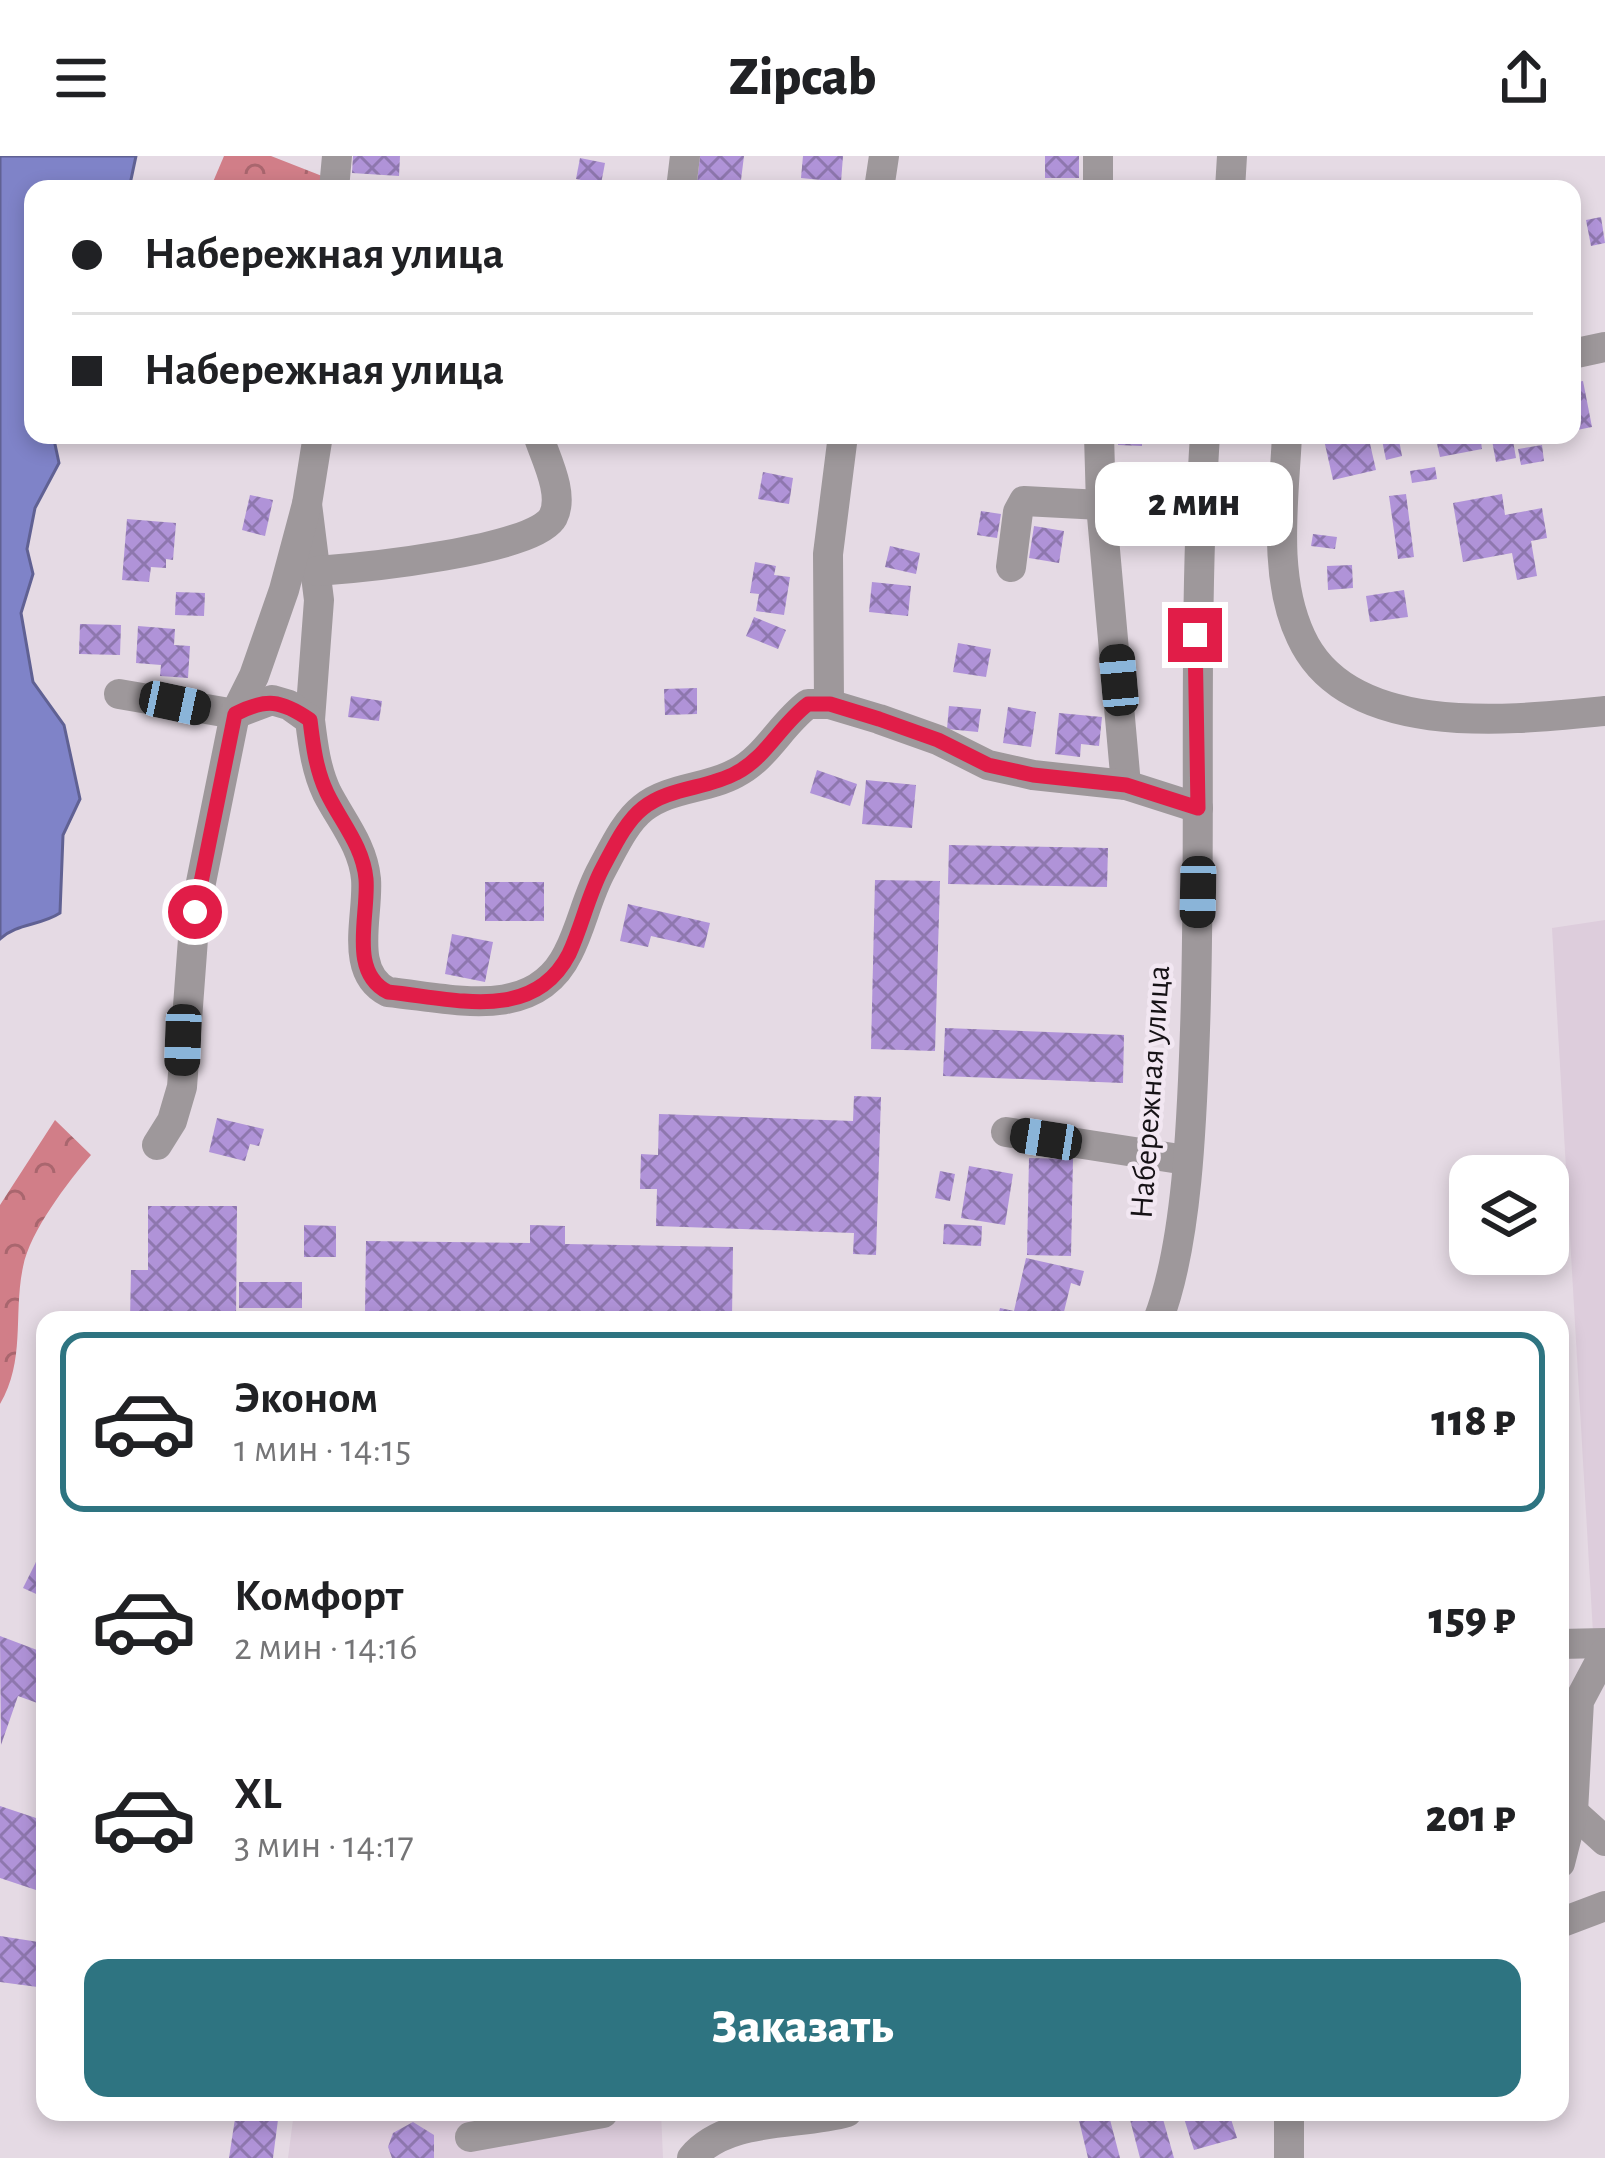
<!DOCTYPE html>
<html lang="ru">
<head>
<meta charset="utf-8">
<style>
  :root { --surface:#fff; --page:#f2f2f2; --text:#202124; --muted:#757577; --line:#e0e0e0; --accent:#2e7481 }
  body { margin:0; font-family:"Alegreya Sans",sans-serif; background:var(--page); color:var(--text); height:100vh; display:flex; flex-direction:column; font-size:45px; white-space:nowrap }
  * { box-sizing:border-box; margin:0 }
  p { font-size:39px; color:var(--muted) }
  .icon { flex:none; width:66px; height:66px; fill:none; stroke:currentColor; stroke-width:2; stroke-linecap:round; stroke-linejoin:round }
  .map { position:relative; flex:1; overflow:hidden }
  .panel { position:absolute; left:36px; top:1155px; width:1533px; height:810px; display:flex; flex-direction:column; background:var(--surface); border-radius:24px; box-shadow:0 6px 18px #0003 }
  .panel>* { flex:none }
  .top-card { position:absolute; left:24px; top:24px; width:1557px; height:264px; border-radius:24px; box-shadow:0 6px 18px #0003; display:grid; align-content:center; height:264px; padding:0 48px; background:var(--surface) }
  .controls { position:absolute; left:1449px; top:999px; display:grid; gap:24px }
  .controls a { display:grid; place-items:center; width:120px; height:120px; border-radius:24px; background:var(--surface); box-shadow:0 6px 18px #0003; font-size:60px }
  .end { position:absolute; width:54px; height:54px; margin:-27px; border:15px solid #e11d48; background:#fff; box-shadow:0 0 0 6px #fff }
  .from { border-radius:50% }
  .bubble { position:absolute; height:84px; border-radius:24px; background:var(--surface); box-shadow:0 6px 18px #0003; font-size:39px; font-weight:800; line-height:84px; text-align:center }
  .car { position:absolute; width:36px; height:72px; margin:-36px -18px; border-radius:15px; box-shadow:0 0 9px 3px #0007; background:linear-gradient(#222 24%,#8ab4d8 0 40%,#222 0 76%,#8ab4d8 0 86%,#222 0) }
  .top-card b { display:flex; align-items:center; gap:42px; height:114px; font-size:45px }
  .top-card b+b { border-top:3px solid var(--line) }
  .top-card i { width:30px; height:30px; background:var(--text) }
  ul { padding:21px 0 0; list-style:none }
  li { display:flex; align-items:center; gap:36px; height:180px; margin:0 24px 18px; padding:0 24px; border:6px solid transparent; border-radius:24px }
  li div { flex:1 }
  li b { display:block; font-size:45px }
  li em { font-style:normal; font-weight:800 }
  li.current { border-color:var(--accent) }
  li>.icon { width:108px; height:108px; stroke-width:1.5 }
  .action { display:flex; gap:24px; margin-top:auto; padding:24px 48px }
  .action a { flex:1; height:138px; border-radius:24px; background:var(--accent); color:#fff; font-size:48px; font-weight:800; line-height:138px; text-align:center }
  header { display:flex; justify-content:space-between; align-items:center; height:156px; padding:0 48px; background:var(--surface); font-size:54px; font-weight:800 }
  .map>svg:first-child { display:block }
  .built { fill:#ddcddc }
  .forest { fill:url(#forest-crowns) }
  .water { fill:#7f83c8; stroke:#606193; stroke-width:3 }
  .building { fill:url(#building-cross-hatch) }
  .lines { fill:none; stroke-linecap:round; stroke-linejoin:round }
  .minor { stroke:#9e989b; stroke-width:30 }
  .route { stroke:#e11d48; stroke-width:15 }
  .labels { text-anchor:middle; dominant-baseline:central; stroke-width:9; stroke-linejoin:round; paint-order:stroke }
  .street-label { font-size:33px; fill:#161216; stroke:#f2e7f2 }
</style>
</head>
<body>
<header><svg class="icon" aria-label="menu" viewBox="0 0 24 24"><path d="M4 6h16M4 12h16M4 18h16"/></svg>Zipcab<svg class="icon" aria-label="share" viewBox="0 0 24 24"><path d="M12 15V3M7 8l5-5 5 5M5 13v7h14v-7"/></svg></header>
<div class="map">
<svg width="1605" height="2002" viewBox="0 0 1605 2002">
  <defs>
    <pattern id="forest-crowns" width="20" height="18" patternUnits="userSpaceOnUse" patternTransform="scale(3)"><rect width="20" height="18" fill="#d17e88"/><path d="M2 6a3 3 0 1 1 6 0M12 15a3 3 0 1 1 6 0" fill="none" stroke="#a9666e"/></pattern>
    <pattern id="building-cross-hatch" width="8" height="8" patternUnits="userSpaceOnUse" patternTransform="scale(3)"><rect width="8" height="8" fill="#b093d8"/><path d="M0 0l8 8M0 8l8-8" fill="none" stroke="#8e77ae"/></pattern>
  </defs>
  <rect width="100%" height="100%" fill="#e5dae4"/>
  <!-- built -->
  <g class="built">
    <path d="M1605,764V1472L1593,1477L1552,772Z"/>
    <path d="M294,1956H661L663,2002H288Z"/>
  </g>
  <!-- forest -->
  <g class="forest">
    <path d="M224,0H271L322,20V33H210Z"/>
    <path d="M55,964L91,999C68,1026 30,1075 23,1111C13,1158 26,1204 0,1248V1049Z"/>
  </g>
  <!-- water -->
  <path class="water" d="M0,0H136L129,33H33V279H53L59,307L35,352L27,393L33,418L21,457L33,526L64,569L80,643L63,679L60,757C40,770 17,767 0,783Z"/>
  <!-- building -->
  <g class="building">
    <path d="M353,0H400L399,20L352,17Z"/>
    <path d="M700,0H744L740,32L697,26Z"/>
    <path d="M803,0H843L841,26L801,22Z"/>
    <rect x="1045" y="0" width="34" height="22"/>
    <path d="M580,2L605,7L601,28L576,23Z"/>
    <path d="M1601,61L1605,87L1591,90L1586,64Z"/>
    <path d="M1583,225L1592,271L1572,275V227Z"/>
    <path d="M1118,279H1142V290L1118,289Z"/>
    <path d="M1344,279H1368L1376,314L1333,324L1324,284Z"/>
    <path d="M1381,279H1398L1402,300L1386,304Z"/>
    <path d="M1435,279H1480L1482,293L1440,301Z"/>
    <path d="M1491,279H1512L1516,302L1496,306Z"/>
    <path d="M1542,289L1544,305L1521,309L1518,293Z"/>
    <path d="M1435,311L1437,323L1412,327L1410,315Z"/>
    <path d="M763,316L793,322L789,348L758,343Z"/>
    <path d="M1406,338L1414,401L1398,403L1389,340Z"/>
    <path d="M1502,338L1505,359L1542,352L1547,382L1531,385L1537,420L1517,424L1512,397L1463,406L1453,347Z"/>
    <path d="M250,339L273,344L265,380L242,374Z"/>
    <path d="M981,355L1001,358L997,382L977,379Z"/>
    <path d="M127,363L176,367L173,404L166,403V412L151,411L149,426L122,424Z"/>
    <path d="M1034,370L1064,375L1059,407L1029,402Z"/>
    <path d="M1313,378L1337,381L1335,393L1311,390Z"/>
    <path d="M890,390L920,397L916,418L885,411Z"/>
    <path d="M755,406L776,410L774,419L790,421L784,459L756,455L759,438L750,437Z"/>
    <path d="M1352,409L1353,432L1328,434L1327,410Z"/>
    <path d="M872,426L911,430L908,460L869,456Z"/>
    <path d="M1404,434L1408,461L1370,466L1366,440Z"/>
    <path d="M176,436L205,437L204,460L175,459Z"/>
    <path d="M754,461L786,474L778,493L746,480Z"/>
    <path d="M80,468L121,469L120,499L79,498Z"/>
    <path d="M138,470L175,473L174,489L190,490L188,522L160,520L161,509L136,507Z"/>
    <path d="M958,487L991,493L986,521L953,516Z"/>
    <path d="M697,532V558L665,559L664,533Z"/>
    <path d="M351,540L382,545L379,565L348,561Z"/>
    <path d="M949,550L981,553L978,576L947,573Z"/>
    <path d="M1008,551L1036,556L1031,591L1003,587Z"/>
    <path d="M1059,557L1102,561L1099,590L1081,588L1080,601L1055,598Z"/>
    <path d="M817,614L857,628L850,650L810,637Z"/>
    <path d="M866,624L916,629L912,672L862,668Z"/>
    <path d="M949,689L1108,692L1107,731L948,728Z"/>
    <path d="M875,724L940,725L935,895L871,893Z"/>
    <rect x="485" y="726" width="59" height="39"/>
    <path d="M628,748L710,767L704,792L651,780L648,791L620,785Z"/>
    <path d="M452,778L493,786L485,826L445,818Z"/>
    <path d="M945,872L1124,879L1123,927L943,920Z"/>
    <path d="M854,940L881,941L876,1099L853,1098L854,1077L656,1070L657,1033H640L641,998L658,999L659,958L853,965Z"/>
    <path d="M217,962L264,973L259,990L250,988L245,1005L209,996Z"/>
    <path d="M1029,1002L1073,1003L1071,1100L1027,1099Z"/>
    <path d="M969,1010L1013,1018L1005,1069L961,1062Z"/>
    <path d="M940,1015L955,1018L950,1045L935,1042Z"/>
    <path d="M148,1050H237L236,1164H130L131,1114H148Z"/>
    <path d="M944,1068L982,1070L981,1090L943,1088Z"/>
    <path d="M304,1069L336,1070V1101H304Z"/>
    <path d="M530,1069L565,1070V1088L733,1091L732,1162L365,1157L366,1085L530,1087Z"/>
    <path d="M1026,1102L1084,1115L1080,1130L1071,1127L1062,1164H997L1000,1152L1014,1155Z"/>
    <rect x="239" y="1126" width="63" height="26"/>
    <path d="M39,1400L45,1403V1442L23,1432Z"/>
    <path d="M0,1480L45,1497V1536L40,1548L18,1540L1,1589Z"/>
    <path d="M0,1650L45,1665V1737L0,1722Z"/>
    <path d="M0,1780L45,1787V1832L0,1826Z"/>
    <path d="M236,1956H279L273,2002H229Z"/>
    <path d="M1077,1956H1108L1120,2002H1088Z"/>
    <path d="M1128,1956H1161L1174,2002H1140Z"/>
    <path d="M1182,1956H1241L1230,1960L1237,1982L1194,1994Z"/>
    <path d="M413,1966L434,1979V2002H392L388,1991L393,1977Z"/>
  </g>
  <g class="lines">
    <!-- minor -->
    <g class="minor">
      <path d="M334,33L337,0"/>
      <path d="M681,33L685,0"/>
      <path d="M879,33L884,0"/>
      <path d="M1098,33V0"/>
      <path d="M1230,33L1232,0"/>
      <path d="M1572,198L1605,191"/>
      <path d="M1099,279L1101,349L1126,629"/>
      <path d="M1287,279C1284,344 1272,419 1301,481C1348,584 1513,564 1605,555"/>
      <path d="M307,348L319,444L310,564C313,589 316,614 327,637C342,666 363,690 366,723C369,759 348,816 388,836C451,842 534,867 568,797C582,770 587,740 602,713C613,693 625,666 643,652C669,631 707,633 736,617C766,602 781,568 808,548H829L879,563L938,584L988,609L1033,619L1126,629L1198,652"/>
      <path d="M1011,411L1018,356L1024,345L1101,349L1201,343"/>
      <path d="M317,415C359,412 535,395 553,361C565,338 545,301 538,279"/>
      <path d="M119,538L235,558L272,544L289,549L310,564"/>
      <path d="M829,548L828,398L843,279"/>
      <path d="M1006,976L1186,1004"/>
      <path d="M157,989L172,965L182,931L195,756L235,558L254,520L284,434L307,348L318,279"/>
      <path d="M1158,1164C1188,1087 1192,958 1195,874C1202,675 1192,477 1205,279"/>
      <path d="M1560,1488L1605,1487"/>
      <path d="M1573,1656L1605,1685"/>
      <path d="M1560,1707L1573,1656L1579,1545L1605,1496"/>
      <path d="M1560,1767L1605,1750"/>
      <path d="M470,1981L603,1957"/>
      <path d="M692,2002C727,1960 799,1970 847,1956"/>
      <path d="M1289,2002V1956"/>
    </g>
  </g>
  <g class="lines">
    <!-- route -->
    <path class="route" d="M195,756L235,558C266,542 281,544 310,564C313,589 316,614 327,637C341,666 363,690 366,723C369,759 348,816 388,836C452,842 533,868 569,798C582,770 588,740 602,713C613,693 625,666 643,652C669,631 707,633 736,617C766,602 781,568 808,548H830L879,563L938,584L988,609L1033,619L1126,629L1198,652L1195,479"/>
  </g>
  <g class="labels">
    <!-- street labels -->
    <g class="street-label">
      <text transform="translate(1151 936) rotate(-86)">Набережная улица</text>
    </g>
  </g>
</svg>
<div class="controls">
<a><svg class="icon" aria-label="layers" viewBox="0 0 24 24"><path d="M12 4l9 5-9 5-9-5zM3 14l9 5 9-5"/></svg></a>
</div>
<i class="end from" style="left:195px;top:756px"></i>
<i class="end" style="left:1195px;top:479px"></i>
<div class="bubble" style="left:1095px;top:306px;width:198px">2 мин</div>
<i class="car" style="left:1119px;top:524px;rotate:355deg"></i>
<i class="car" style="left:175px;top:547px;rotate:102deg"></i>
<i class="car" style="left:1198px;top:736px;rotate:181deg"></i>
<i class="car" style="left:183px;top:884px;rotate:182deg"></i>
<i class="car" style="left:1046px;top:983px;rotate:279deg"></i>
<div class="top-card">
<b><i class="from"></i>Набережная улица</b>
<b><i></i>Набережная улица</b>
</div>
<section class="panel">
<ul>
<li class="current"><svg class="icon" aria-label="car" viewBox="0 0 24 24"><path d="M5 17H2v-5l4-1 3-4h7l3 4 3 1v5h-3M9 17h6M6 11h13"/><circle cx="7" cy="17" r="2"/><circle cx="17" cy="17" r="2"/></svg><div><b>Эконом</b><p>1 мин · 14:15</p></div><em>118 ₽</em></li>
<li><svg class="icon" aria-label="car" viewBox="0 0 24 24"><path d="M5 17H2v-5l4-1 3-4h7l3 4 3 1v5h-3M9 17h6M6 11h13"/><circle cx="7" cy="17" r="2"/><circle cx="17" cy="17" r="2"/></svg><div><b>Комфорт</b><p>2 мин · 14:16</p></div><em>159 ₽</em></li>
<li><svg class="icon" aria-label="car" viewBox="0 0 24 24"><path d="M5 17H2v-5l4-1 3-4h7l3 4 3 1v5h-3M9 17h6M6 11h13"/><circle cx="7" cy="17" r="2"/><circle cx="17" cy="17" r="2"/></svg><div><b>XL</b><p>3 мин · 14:17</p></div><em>201 ₽</em></li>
</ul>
<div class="action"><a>Заказать</a></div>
</section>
</div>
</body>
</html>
